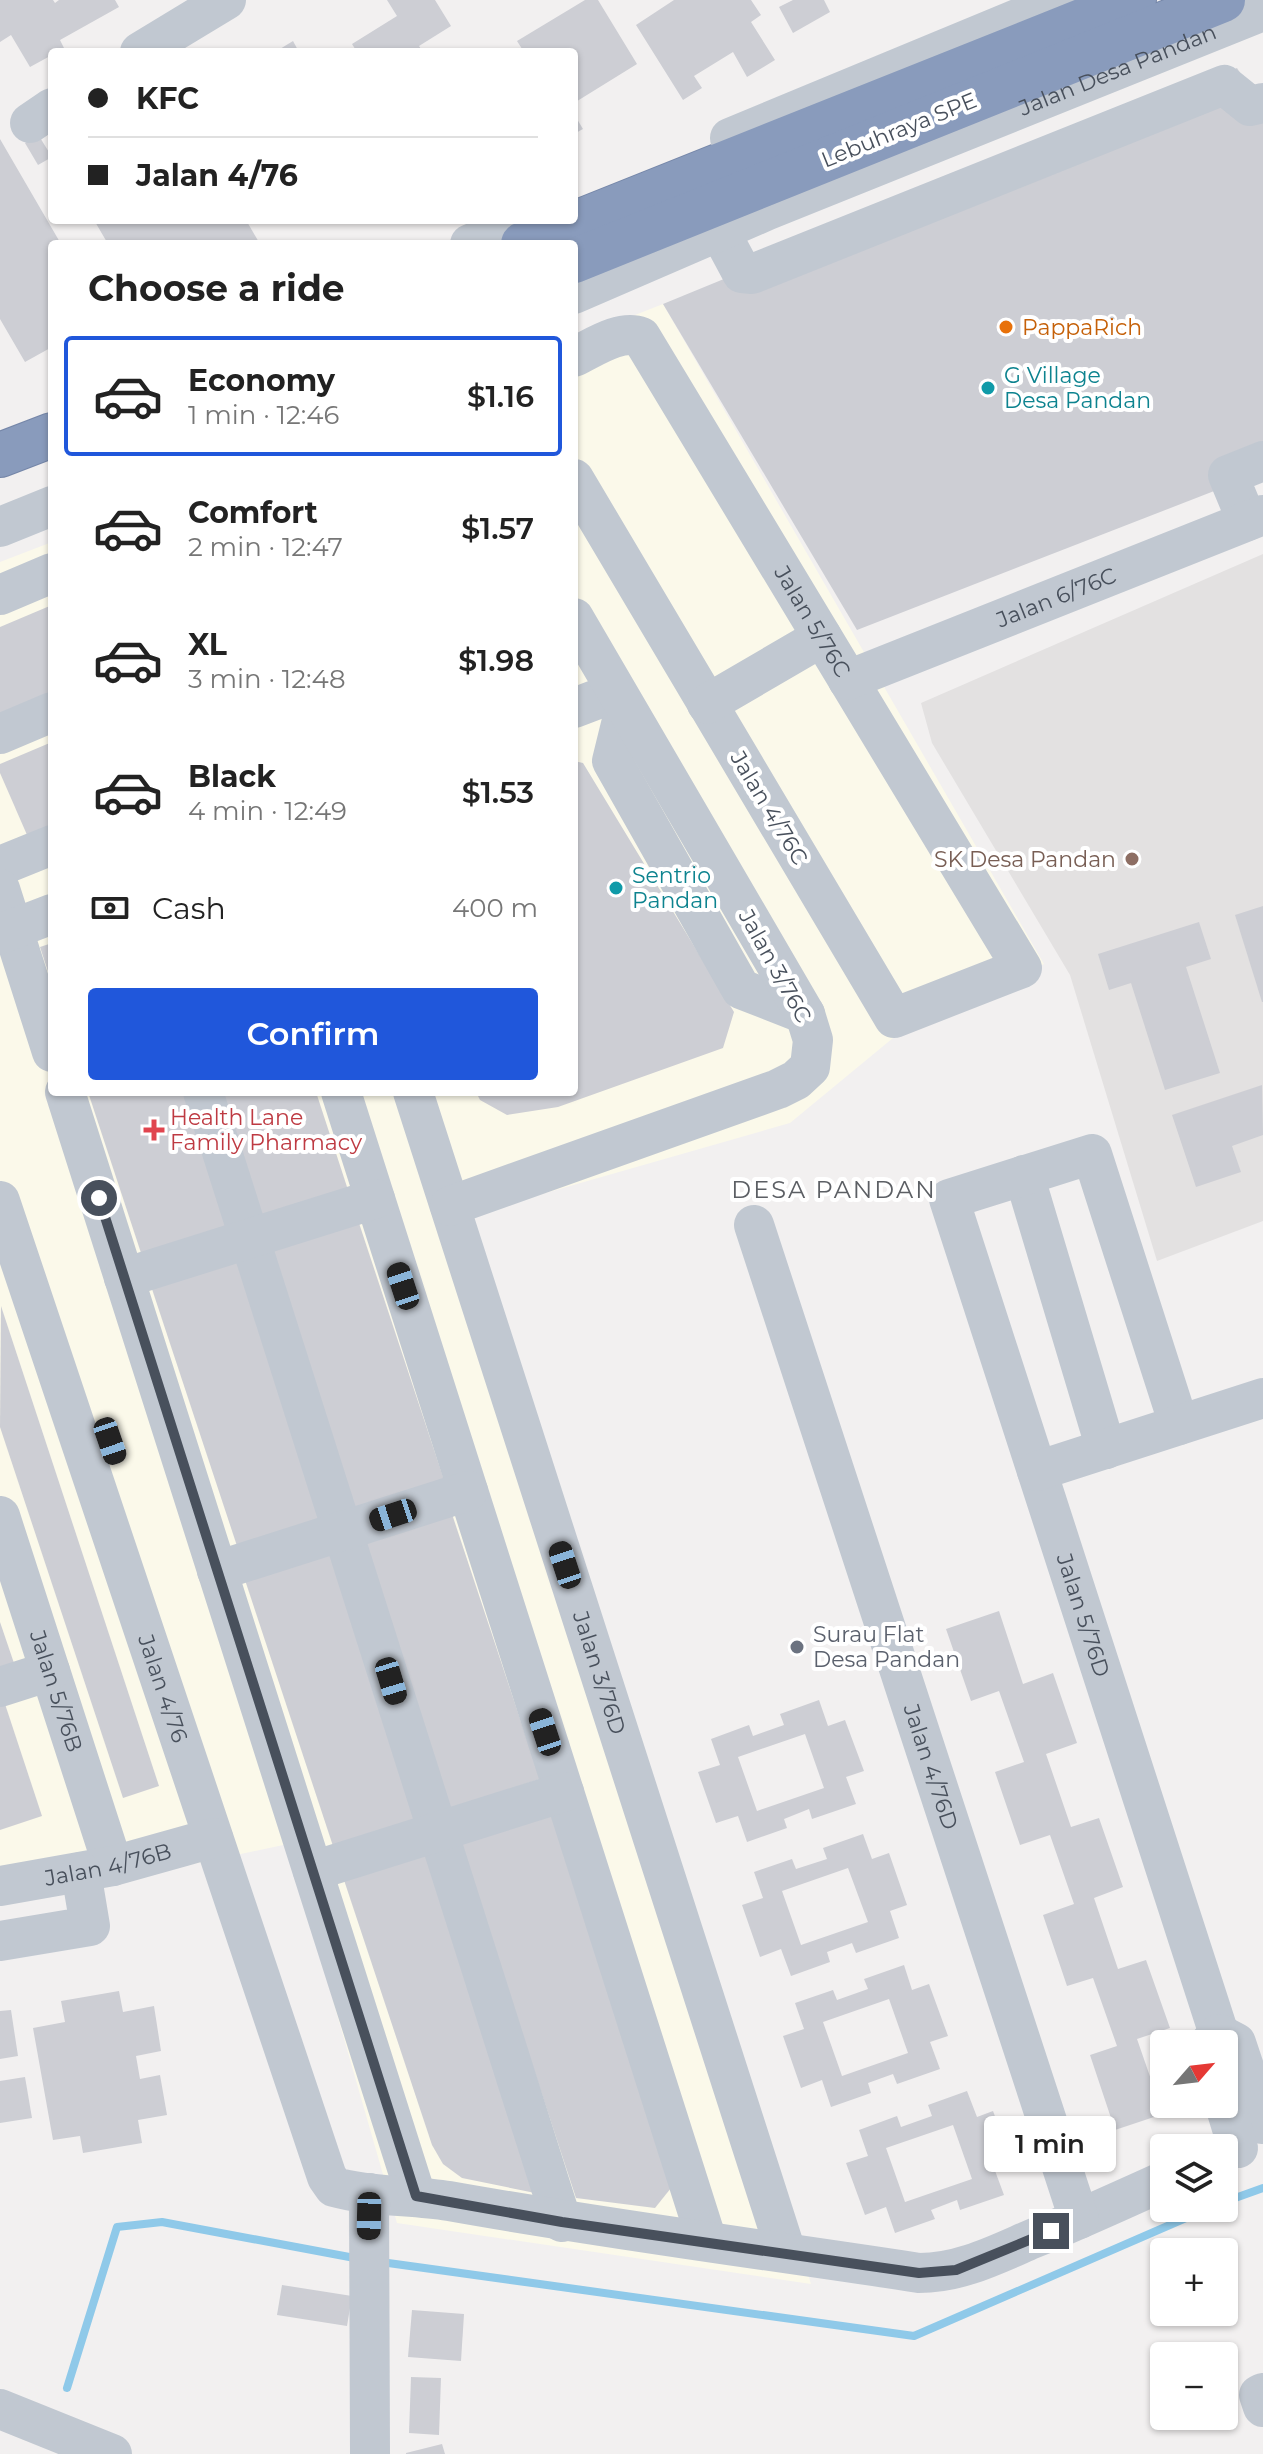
<!DOCTYPE html>
<html lang="en">
<head>
<meta charset="utf-8">
<style>
  :root { --surface:#fff; --page:#f6f6f6; --text:#222; --muted:#767676; --line:#e0e0e0; --accent:#2057db }
  body { margin:0; font-family:Montserrat,sans-serif; background:var(--page); color:var(--text); height:100vh; display:flex; flex-direction:column; font-size:30px; white-space:nowrap }
  * { box-sizing:border-box; margin:0 }
  p { font-size:26px; color:var(--muted) }
  .icon { flex:none; width:44px; height:44px; fill:none; stroke:currentColor; stroke-width:2; stroke-linecap:round; stroke-linejoin:round }
  .map { position:relative; flex:1; overflow:hidden }
  .panel { position:absolute; left:48px; top:240px; width:530px; height:856px; display:flex; flex-direction:column; background:var(--surface); border-radius:8px; box-shadow:0 2px 6px #0004 }
  .panel>* { flex:none }
  .guide { position:absolute; left:48px; top:48px; width:530px; height:176px; border-radius:8px; box-shadow:0 2px 6px #0004; display:grid; align-content:center; height:176px; padding:0 40px; background:var(--surface) }
  .needle { width:52px; rotate:62deg }
  .fabs { position:absolute; left:1150px; top:2030px; display:grid; gap:16px }
  .fabs a { display:grid; place-items:center; width:88px; height:88px; border-radius:8px; background:var(--surface); box-shadow:0 2px 6px #0004; font-size:40px }
  .end { position:absolute; width:36px; height:36px; margin:-18px; border:10px solid #48505c; background:#fff; box-shadow:0 0 0 4px #fff }
  .from { border-radius:50% }
  .bubble { position:absolute; height:56px; border-radius:8px; background:var(--surface); box-shadow:0 2px 6px #0004; font-size:26px; font-weight:600; line-height:56px; text-align:center }
  .car { position:absolute; width:24px; height:48px; margin:-24px -12px; border-radius:10px; box-shadow:0 0 6px 2px #0007; background:linear-gradient(#222 24%,#8ab4d8 0 40%,#222 0 76%,#8ab4d8 0 86%,#222 0) }
  .guide b { display:flex; align-items:center; gap:28px; height:76px; font-size:30px }
  .guide b+b { border-top:2px solid var(--line) }
  .guide i { width:20px; height:20px; background:var(--text) }
  ul { padding:0; list-style:none }
  li { display:flex; align-items:center; gap:24px; height:120px; margin:0 16px 12px; padding:0 24px; border:4px solid transparent; border-radius:8px }
  li div { flex:1 }
  li b { display:block; font-size:30px }
  li em { font-style:normal; font-weight:600 }
  li.active { border-color:var(--accent) }
  li>.icon { width:72px; height:72px; stroke-width:1.5 }
  h2 { padding:0 40px; font-size:36px; line-height:96px }
  .pay { display:flex; align-items:center; gap:20px; height:88px; padding:0 40px; font-size:30px }
  .pay p { margin-inline-start:auto }
  .cta { display:flex; gap:16px; margin-top:auto; padding:16px 40px }
  .cta a { flex:1; height:92px; border-radius:8px; background:var(--accent); color:#fff; font-size:32px; font-weight:600; line-height:92px; text-align:center }
  .map>svg:first-child { display:block }
  .commercial { fill:#fbf9ea }
  .education { fill:#e3e1e1 }
  .lines { fill:none; stroke-linecap:round; stroke-linejoin:round }
  .stream { stroke:#8fc9e9; stroke-width:8 }
  .building { fill:#cdced4; fill-rule:evenodd }
  .highway-casing { stroke:#7586a8; stroke-width:46 }
  .minor { stroke:#c1c8d1; stroke-width:40 }
  .highway { stroke:#899bbc; stroke-width:44 }
  .route { stroke:#48505c; stroke-width:10 }
  .food-dot { fill:#e8710a; stroke:#fff; stroke-width:3 }
  .culture-dot { fill:#0f9aa8; stroke:#fff; stroke-width:3 }
  .education-dot { fill:#8d6e63; stroke:#fff; stroke-width:3 }
  .health-dot { fill:#e0444e; stroke:#fff; stroke-width:3 }
  .worship-dot { fill:#6b7280; stroke:#fff; stroke-width:3 }
  .labels { text-anchor:middle; dominant-baseline:central; stroke-width:8; stroke-linejoin:round; paint-order:stroke }
  .street-label { font-size:22px; fill:#48505c; stroke:#fff }
  .food-label { font-size:22px; fill:#c56008; stroke:#fff; text-anchor:start }
  .culture-label { font-size:22px; fill:#0d838f; stroke:#fff; text-anchor:start }
  .education-label { font-size:22px; fill:#785e54; stroke:#fff; text-anchor:end }
  .health-label { font-size:22px; fill:#be3a42; stroke:#fff; text-anchor:start }
  .worship-label { font-size:22px; fill:#5b616d; stroke:#fff; text-anchor:start }
  .neighbourhood-label { font-size:24px; letter-spacing:2px; fill:#5c5f64; stroke:#fff }
</style>
</head>
<body>
<div class="map">
<svg width="1263" height="2454" viewBox="0 0 1263 2454">
  <rect width="100%" height="100%" fill="#f2f0f0"/>
  <!-- commercial -->
  <path class="commercial" d="M663,304L1044,964L893,1038L790,1123L472,1214L811,2284L397,2223L288,1844L0,1905V562L52,542V1092H574V339Z"/>
  <!-- education -->
  <path class="education" d="M1263,554V1221L1157,1261L1070,975L932,743L921,703Z"/>
  <g class="lines">
    <!-- stream -->
    <g class="stream">
      <path d="M1224,2202L1263,2188"/>
      <path d="M381,2262L914,2336L1209,2208"/>
      <path d="M67,2388L117,2227L162,2222L360,2259"/>
    </g>
  </g>
  <!-- building -->
  <g class="building">
    <path d="M0,0H53L55,3L59,0H115L119,7L60,40L64,48L52,52V55L30,67L11,35L0,42Z"/>
    <path d="M387,0H435L451,26L419,46L423,52H357L352,44L397,16Z"/>
    <path d="M585,0H598L637,64L574,103V52H524L517,41Z"/>
    <path d="M674,0H751L761,15L751,22L775,60L747,77L733,52L694,76L702,88L683,100L636,25Z"/>
    <path d="M793,0H824L830,12L793,33L779,7Z"/>
    <path d="M293,41L299,52H275Z"/>
    <path d="M1237,68L1263,109V472L857,630L663,304Z"/>
    <path d="M574,114L583,129L574,134Z"/>
    <path d="M39,136L52,157L38,165L25,143Z"/>
    <path d="M0,139L61,244H52V347L25,362L0,319Z"/>
    <path d="M94,220H197L199,223L205,220H246L260,244H108Z"/>
    <path d="M52,605V698L0,720V627Z"/>
    <path d="M52,742V835L31,844L0,773V764Z"/>
    <path d="M574,761L583,763L734,1012L723,1048L558,1107L507,1115L480,1100L476,1092H574Z"/>
    <path d="M1263,906V1002H1262L1235,915Z"/>
    <path d="M1199,922L1211,959L1186,967L1220,1073L1165,1090L1131,983L1109,990L1098,954Z"/>
    <path d="M52,943V981H51L40,947Z"/>
    <path d="M1262,1085L1263,1135L1232,1146L1241,1172L1196,1187L1172,1115Z"/>
    <path d="M88,1092H189L234,1230L143,1259Z"/>
    <path d="M215,1092H316L349,1193L258,1222Z"/>
    <path d="M355,1211L445,1483L353,1513L263,1242Z"/>
    <path d="M240,1250L330,1522L239,1552L149,1280Z"/>
    <path d="M1,1306L159,1786L123,1798L0,1427Z"/>
    <path d="M450,1508L540,1779L448,1810L359,1538Z"/>
    <path d="M336,1548L426,1819L334,1849L244,1577Z"/>
    <path d="M999,1611L1023,1684L1053,1673L1077,1743L1046,1754L1071,1827L1099,1818L1123,1887L1094,1898L1118,1969L1146,1960L1170,2028L1137,2039L1163,2114L1115,2130L1090,2055L1117,2046L1093,1978L1067,1986L1043,1915L1074,1904L1050,1835L1020,1845L995,1772L1024,1762L999,1691L971,1701L946,1629Z"/>
    <path d="M0,1622L17,1672L0,1678Z"/>
    <path d="M819,1700L828,1726L845,1720L864,1771L846,1777L856,1804L812,1819L809,1809L784,1819L787,1828L747,1842L738,1816L716,1823L698,1772L720,1765L711,1739L749,1725L753,1736L784,1725L780,1714ZM805,1734L824,1788L757,1811L738,1757Z"/>
    <path d="M5,1704L42,1816L0,1830V1705Z"/>
    <path d="M548,1805L671,2188L655,2208L576,2198L457,1835Z"/>
    <path d="M863,1834L872,1859L889,1853L907,1905L890,1911L899,1938L856,1953L852,1943L827,1952L830,1962L791,1976L781,1949L760,1957L742,1905L763,1898L754,1872L792,1859L796,1869L827,1859L823,1848ZM848,1868L868,1922L801,1945L782,1891Z"/>
    <path d="M434,1844L540,2194L462,2178L443,2164L432,2145L342,1874Z"/>
    <path d="M904,1965L912,1990L929,1984L948,2036L930,2042L940,2069L897,2084L893,2074L868,2083L871,2093L831,2107L822,2080L801,2088L783,2036L804,2029L795,2003L833,1990L837,2000L868,1989L864,1979ZM889,1999L908,2053L842,2076L823,2022Z"/>
    <path d="M119,1991L123,2012L154,2006L161,2051L136,2056L140,2079L160,2075L167,2115L138,2120L142,2143L83,2153L80,2136L53,2140L33,2028L65,2022L61,2001Z"/>
    <path d="M11,2010L18,2056L0,2059V2011Z"/>
    <path d="M25,2077L32,2118L0,2123V2081Z"/>
    <path d="M967,2091L977,2117L993,2111L1012,2162L994,2168L1004,2195L960,2210L957,2200L931,2210L935,2219L895,2233L886,2207L865,2215L846,2163L868,2156L859,2130L897,2116L901,2127L932,2116L928,2105ZM953,2125L972,2179L905,2202L886,2148Z"/>
    <path d="M282,2285L352,2296L347,2326L277,2315Z"/>
    <path d="M412,2310L464,2314L461,2361L408,2357Z"/>
    <path d="M411,2377L441,2378L439,2435L409,2433Z"/>
    <path d="M442,2444L445,2454H406V2453Z"/>
  </g>
  <g class="lines">
    <defs>
      <g id="highway">
        <path d="M523,244L1134,0"/>
        <path d="M574,261L1223,0"/>
        <path d="M0,455L52,435"/>
      </g>
    </defs>
    <!-- highway casing -->
    <use href="#highway" class="highway-casing"/>
    <!-- minor -->
    <g class="minor">
      <path d="M140,52L226,0"/>
      <path d="M30,123L52,108"/>
      <path d="M730,138L1063,0"/>
      <path d="M720,232L742,273L752,274L1224,85L1250,106L1263,103"/>
      <path d="M470,244L529,220"/>
      <path id="s1" d="M574,294L768,210L1263,11"/>
      <path id="s2" d="M574,357C593,348 620,329 641,337L1022,968L894,1018L574,479"/>
      <path d="M1247,521L1228,475L1263,461"/>
      <path d="M0,527L52,506"/>
      <path d="M0,595L52,573"/>
      <path id="s3" d="M848,680L1263,515"/>
      <path d="M707,704L822,637"/>
      <path d="M574,708L616,692"/>
      <path d="M625,708L612,761L741,989L805,1014"/>
      <path d="M0,734L52,712"/>
      <path d="M0,866L52,845"/>
      <path d="M0,889L52,1052"/>
      <path d="M0,934L52,914"/>
      <path d="M65,1092L416,2196"/>
      <path d="M203,1092L562,2222"/>
      <path d="M341,1092L707,2241"/>
      <path id="s4" d="M413,1092L786,2252"/>
      <path d="M1024,1175L1106,1449"/>
      <path id="s5" d="M0,1201L327,2177L334,2187C371,2197 411,2195 449,2201C605,2229 762,2249 919,2273C960,2273 995,2255 1032,2239C1076,2221 1120,2201 1164,2181"/>
      <path d="M450,1206L778,1089L796,1080L810,1067L813,1040L805,1014L574,618"/>
      <path id="s6" d="M754,1225L1079,2219"/>
      <path d="M124,1278L375,1199"/>
      <path id="s7" d="M1179,1425L1092,1154L949,1199L1219,2034"/>
      <path d="M1037,1471L1263,1398"/>
      <path id="s8" d="M0,1516L113,1866"/>
      <path d="M217,1571L468,1491"/>
      <path d="M0,1687L50,1671"/>
      <path d="M313,1871L564,1792"/>
      <path id="s9" d="M0,1886L113,1866L213,1838"/>
      <path d="M0,1941L90,1926L81,1872"/>
      <path d="M1209,2044L1219,2034L1236,2043L1263,2124"/>
      <path d="M1224,2102L1238,2148"/>
      <path d="M369,2193L370,2454"/>
      <path d="M1263,2393L1259,2395L1263,2407"/>
      <path d="M0,2409L112,2454"/>
    </g>
    <!-- highway -->
    <use href="#highway" class="highway"/>
  </g>
  <g class="lines">
    <!-- route -->
    <path class="route" d="M99,1198L416,2196L562,2222L919,2273L956,2270L1051,2231"/>
  </g>
  <!-- markers -->
  <circle class="food-dot" cx="1006" cy="327" r="8"/>
  <g class="culture-dot">
    <circle cx="988" cy="388" r="8"/>
    <circle cx="616" cy="888" r="8"/>
  </g>
  <circle class="education-dot" cx="1132" cy="859" r="8"/>
  <path class="health-dot" d="M150 1118h8v8h8v8h-8v8h-8v-8h-8v-8h8z"/>
  <circle class="worship-dot" cx="797" cy="1647" r="8"/>
  <g class="labels">
    <!-- street labels -->
    <g class="street-label">
      <text stroke="none"><textPath href="#s1" startOffset="588">Jalan Desa Pandan</textPath></text>
      <text transform="translate(899 130) rotate(-22)">Lebuhraya SPE</text>
      <text stroke="none"><textPath href="#s3" startOffset="224">Jalan 6/76C</textPath></text>
      <text stroke="none"><textPath href="#s2" startOffset="404">Jalan 5/76C</textPath></text>
      <text transform="translate(769 808) rotate(59)">Jalan 4/76C</text>
      <text transform="translate(775 966) rotate(61)">Jalan 3/76C</text>
      <text stroke="none"><textPath href="#s7" startOffset="872">Jalan 5/76D</textPath></text>
      <text stroke="none"><textPath href="#s4" startOffset="610">Jalan 3/76D</textPath></text>
      <text stroke="none"><textPath href="#s5" startOffset="514">Jalan 4/76</textPath></text>
      <text stroke="none"><textPath href="#s8" startOffset="184">Jalan 5/76B</textPath></text>
      <text stroke="none"><textPath href="#s6" startOffset="570">Jalan 4/76D</textPath></text>
      <text stroke="none"><textPath href="#s9" startOffset="110">Jalan 4/76B</textPath></text>
    </g>
    <!-- food labels -->
    <g class="food-label">
      <text x="1022" y="327">PappaRich</text>
    </g>
    <!-- culture labels -->
    <g class="culture-label">
      <text x="1004" y="375">G Village<tspan x="1004" dy="25">Desa Pandan</tspan></text>
      <text x="632" y="875">Sentrio<tspan x="632" dy="25">Pandan</tspan></text>
    </g>
    <!-- education labels -->
    <g class="education-label">
      <text x="1116" y="859">SK Desa Pandan</text>
    </g>
    <!-- health labels -->
    <g class="health-label">
      <text x="170" y="1117">Health Lane<tspan x="170" dy="25">Family Pharmacy</tspan></text>
    </g>
    <!-- worship labels -->
    <g class="worship-label">
      <text x="813" y="1634">Surau Flat<tspan x="813" dy="25">Desa Pandan</tspan></text>
    </g>
    <!-- neighbourhood labels -->
    <g class="neighbourhood-label">
      <text x="834" y="1189">DESA PANDAN</text>
    </g>
  </g>
</svg>
<div class="fabs">
<a><svg class="needle" viewBox="-14 -14 28 28"><path d="M0-13l5 13h-10z" fill="#e53935"/><path d="M0 13l5-13h-10z" fill="#767676"/></svg></a>
<a><svg class="icon" aria-label="layers" viewBox="0 0 24 24"><path d="M12 4l9 5-9 5-9-5zM3 14l9 5 9-5"/></svg></a>
<a>+</a>
<a>−</a>
</div>
<i class="end from" style="left:99px;top:1198px"></i>
<i class="end" style="left:1051px;top:2231px"></i>
<div class="bubble" style="left:984px;top:2116px;width:132px">1 min</div>
<i class="car" style="left:403px;top:1286px;rotate:342deg"></i>
<i class="car" style="left:110px;top:1441px;rotate:161deg"></i>
<i class="car" style="left:393px;top:1515px;rotate:252deg"></i>
<i class="car" style="left:565px;top:1565px;rotate:342deg"></i>
<i class="car" style="left:391px;top:1681px;rotate:163deg"></i>
<i class="car" style="left:545px;top:1732px;rotate:342deg"></i>
<i class="car" style="left:369px;top:2216px;rotate:181deg"></i>
<div class="guide">
<b><i class="from"></i>KFC</b>
<b><i></i>Jalan 4/76</b>
</div>
<section class="panel">
<h2>Choose a ride</h2>
<ul>
<li class="active"><svg class="icon" aria-label="car" viewBox="0 0 24 24"><path d="M5 17H2v-5l4-1 3-4h7l3 4 3 1v5h-3M9 17h6M6 11h13"/><circle cx="7" cy="17" r="2"/><circle cx="17" cy="17" r="2"/></svg><div><b>Economy</b><p>1 min · 12:46</p></div><em>$1.16</em></li>
<li><svg class="icon" aria-label="car" viewBox="0 0 24 24"><path d="M5 17H2v-5l4-1 3-4h7l3 4 3 1v5h-3M9 17h6M6 11h13"/><circle cx="7" cy="17" r="2"/><circle cx="17" cy="17" r="2"/></svg><div><b>Comfort</b><p>2 min · 12:47</p></div><em>$1.57</em></li>
<li><svg class="icon" aria-label="car" viewBox="0 0 24 24"><path d="M5 17H2v-5l4-1 3-4h7l3 4 3 1v5h-3M9 17h6M6 11h13"/><circle cx="7" cy="17" r="2"/><circle cx="17" cy="17" r="2"/></svg><div><b>XL</b><p>3 min · 12:48</p></div><em>$1.98</em></li>
<li><svg class="icon" aria-label="car" viewBox="0 0 24 24"><path d="M5 17H2v-5l4-1 3-4h7l3 4 3 1v5h-3M9 17h6M6 11h13"/><circle cx="7" cy="17" r="2"/><circle cx="17" cy="17" r="2"/></svg><div><b>Black</b><p>4 min · 12:49</p></div><em>$1.53</em></li>
</ul>
<div class="pay"><svg class="icon" aria-label="cash" viewBox="0 0 24 24"><path d="M3 7h18v10H3z"/><circle cx="12" cy="12" r="2"/></svg>Cash<p>400 m</p></div>
<div class="cta"><a>Confirm</a></div>
</section>
</div>
</body>
</html>
